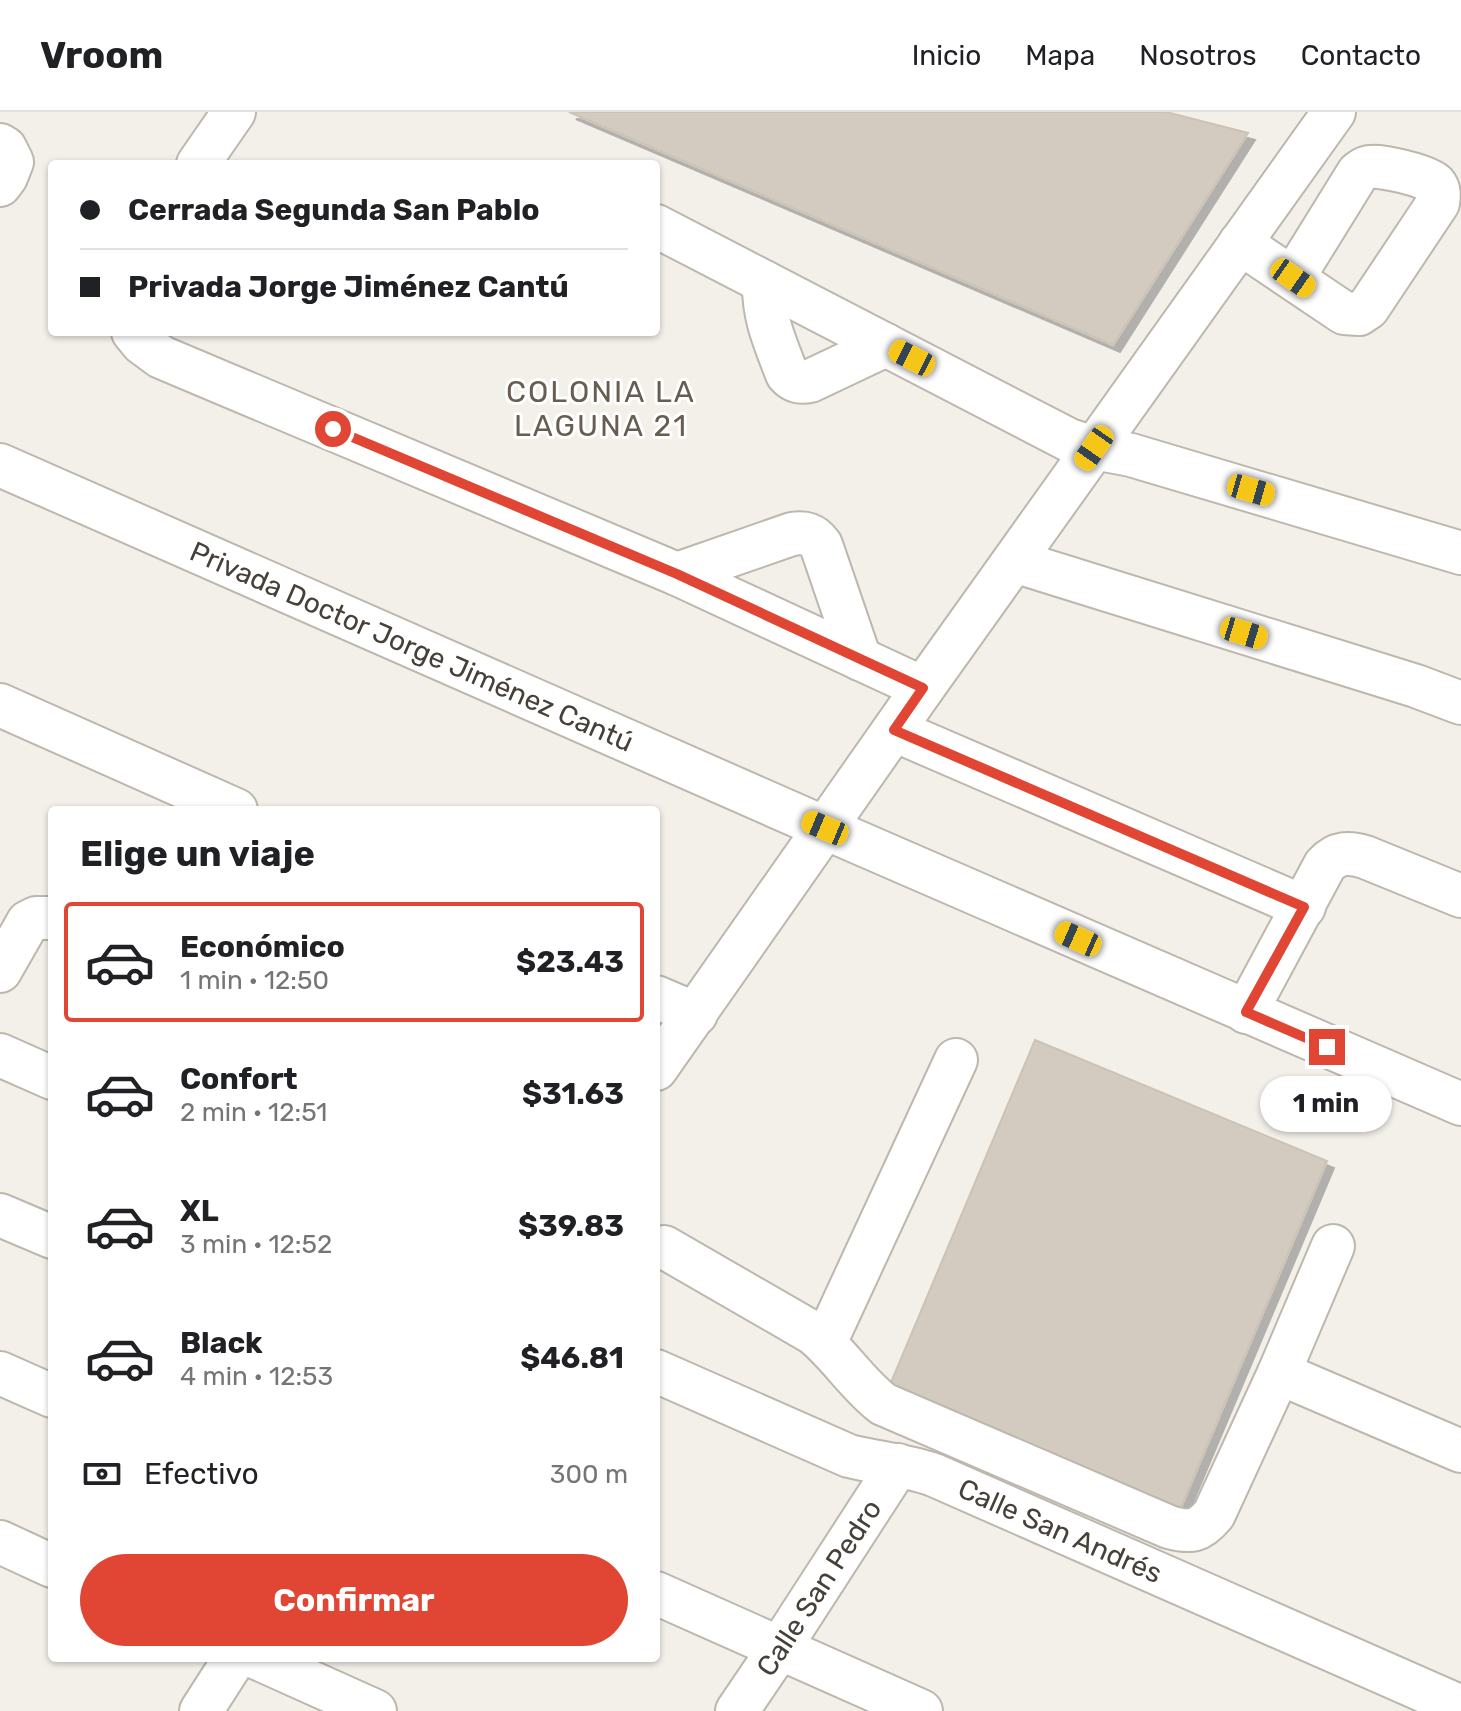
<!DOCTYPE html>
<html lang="es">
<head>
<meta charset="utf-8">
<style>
  :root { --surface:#fff; --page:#f6f6f6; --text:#202124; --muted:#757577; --line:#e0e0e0; --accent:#e04633 }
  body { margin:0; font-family:Rubik,sans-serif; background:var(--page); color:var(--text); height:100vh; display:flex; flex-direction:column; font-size:30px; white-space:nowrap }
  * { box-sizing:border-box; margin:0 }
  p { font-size:26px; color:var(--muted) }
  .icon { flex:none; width:44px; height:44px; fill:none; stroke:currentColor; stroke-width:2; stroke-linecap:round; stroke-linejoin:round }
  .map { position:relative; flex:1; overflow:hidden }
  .panel { position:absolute; left:48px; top:694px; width:612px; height:856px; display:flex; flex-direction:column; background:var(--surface); border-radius:8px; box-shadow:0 2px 6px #0004 }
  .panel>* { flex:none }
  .top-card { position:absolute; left:48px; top:48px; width:612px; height:176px; border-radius:8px; box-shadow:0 2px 6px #0004; display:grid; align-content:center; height:176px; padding:0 32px; background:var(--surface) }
  .end { position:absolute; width:36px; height:36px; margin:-18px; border:10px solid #e04633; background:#fff; box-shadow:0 0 0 4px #fff }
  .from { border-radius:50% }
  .bubble { position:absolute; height:56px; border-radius:28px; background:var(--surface); box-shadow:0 2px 6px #0004; font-size:26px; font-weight:700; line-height:56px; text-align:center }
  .car { position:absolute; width:24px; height:48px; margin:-24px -12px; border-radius:10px; box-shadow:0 0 6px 2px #0007; background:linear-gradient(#f5c518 24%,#345 0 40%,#f5c518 0 76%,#345 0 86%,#f5c518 0) }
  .top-card b { display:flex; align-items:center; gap:28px; height:76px; font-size:30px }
  .top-card b+b { border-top:2px solid var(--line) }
  .top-card i { width:20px; height:20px; background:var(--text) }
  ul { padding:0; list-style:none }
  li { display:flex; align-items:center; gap:24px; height:120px; margin:0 16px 12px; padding:0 16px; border:4px solid transparent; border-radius:8px }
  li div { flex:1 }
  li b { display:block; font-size:30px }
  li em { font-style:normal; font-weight:700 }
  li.selected { border-color:var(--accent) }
  li>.icon { width:72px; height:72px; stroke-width:1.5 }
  h2 { padding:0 32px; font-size:36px; line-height:96px }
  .pay { display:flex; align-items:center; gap:20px; height:88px; padding:0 32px; font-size:30px }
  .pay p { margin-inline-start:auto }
  .primary-button { display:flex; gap:16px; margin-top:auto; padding:16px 32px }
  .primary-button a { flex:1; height:92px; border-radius:48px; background:var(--accent); color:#fff; font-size:32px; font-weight:700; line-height:92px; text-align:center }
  header { display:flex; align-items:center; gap:48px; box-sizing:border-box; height:112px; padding:0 40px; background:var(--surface); border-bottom:2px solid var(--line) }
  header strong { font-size:38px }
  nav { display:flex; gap:44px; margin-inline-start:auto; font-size:28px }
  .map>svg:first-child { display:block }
  .building { fill:#d3cbc0; stroke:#cdc2b4; stroke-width:2; filter:url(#shadow) }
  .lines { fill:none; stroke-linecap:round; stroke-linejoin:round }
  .minor-casing { stroke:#bdb7ad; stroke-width:46 }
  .minor { stroke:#fff; stroke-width:42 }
  .route { stroke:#e04633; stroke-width:10 }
  .labels { text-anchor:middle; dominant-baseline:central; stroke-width:6; stroke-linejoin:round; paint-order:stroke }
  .street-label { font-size:28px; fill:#464039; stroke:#fff }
  .neighbourhood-label { font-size:30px; letter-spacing:2px; fill:#675d51; stroke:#fff }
</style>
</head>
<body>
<header>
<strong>Vroom</strong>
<nav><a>Inicio</a><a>Mapa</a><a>Nosotros</a><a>Contacto</a></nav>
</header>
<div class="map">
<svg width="1461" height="1599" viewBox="0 0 1461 1599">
  <defs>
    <filter id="shadow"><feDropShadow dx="7" dy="7" stdDeviation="0" flood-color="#0004"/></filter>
  </defs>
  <rect width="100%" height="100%" fill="#f3f0ea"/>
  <!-- building -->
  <g class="building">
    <path d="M569,0H1166L1248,21L1113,233Z"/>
    <path d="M1035,928L1327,1049L1179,1400L887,1280Z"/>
  </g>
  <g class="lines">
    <defs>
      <g id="minor">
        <path d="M0,33L5,36L12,50L6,65L0,73"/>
        <path d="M198,52L234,0"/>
        <path d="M656,114L1069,328L1094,336L1131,343L1461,441"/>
        <path d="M1240,131L1344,201L1359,202L1368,196L1438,91C1439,84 1440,78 1435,72C1428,64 1381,53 1370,55C1366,55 1362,58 1358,61L1293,166"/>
        <path d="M764,170C763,205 775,230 787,262C794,270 800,271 810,269L886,233"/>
        <path d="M133,220L142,231L161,245L677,462L923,576"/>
        <path id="s1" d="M0,353L825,716L1461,992"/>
        <path d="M1014,449L1416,574L1461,591"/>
        <path d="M677,462L792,422C805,420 813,422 821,433L860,547"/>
        <path d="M0,593L236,698"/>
        <path d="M894,618L1304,795"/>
        <path d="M0,859L28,810L36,806H52"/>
        <path d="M656,885L696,902"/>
        <path d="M1246,900L1325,753C1337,740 1349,740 1365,745L1461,784"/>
        <path d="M0,943L52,966"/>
        <path d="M656,957L923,576L1334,0"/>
        <path d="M0,1103L52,1125"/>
        <path d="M664,1135L813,1221C839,1242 856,1271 883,1292L1169,1415C1191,1421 1199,1420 1214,1402L1279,1261L1333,1134"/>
        <path d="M825,1231L956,948"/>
        <path id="s2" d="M656,1259L849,1344C877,1351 906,1353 934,1363L1461,1595"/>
        <path d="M0,1261L52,1284"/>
        <path d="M1279,1261L1461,1339"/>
        <path d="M0,1430L52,1454"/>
        <path d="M656,1481L921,1599"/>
        <path d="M257,1546L375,1599"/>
        <path d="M201,1599L235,1546"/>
        <path id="s3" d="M737,1599L779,1537L898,1353"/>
      </g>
    </defs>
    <!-- minor casing -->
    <use href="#minor" class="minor-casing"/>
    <!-- minor -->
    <use href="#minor" class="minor"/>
  </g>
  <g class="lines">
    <!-- route -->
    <path class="route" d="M333,317L677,462L923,576L894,618L1304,795L1246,900L1327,935"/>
  </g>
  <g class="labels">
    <!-- street labels -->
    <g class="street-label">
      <text stroke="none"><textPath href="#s1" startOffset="450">Privada Doctor Jorge Jiménez Cantú</textPath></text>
      <text stroke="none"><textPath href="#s2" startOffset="436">Calle San Andrés</textPath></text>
      <text stroke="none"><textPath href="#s3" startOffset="148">Calle San Pedro</textPath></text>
    </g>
    <!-- neighbourhood labels -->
    <g class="neighbourhood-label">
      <text x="601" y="280">COLONIA LA<tspan x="601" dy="34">LAGUNA 21</tspan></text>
    </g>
  </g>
</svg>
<i class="end from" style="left:333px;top:317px"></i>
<i class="end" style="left:1327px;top:935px"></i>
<div class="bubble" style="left:1260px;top:964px;width:132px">1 min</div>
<i class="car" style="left:1293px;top:166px;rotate:125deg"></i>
<i class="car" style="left:912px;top:246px;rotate:297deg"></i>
<i class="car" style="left:1094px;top:336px;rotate:215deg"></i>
<i class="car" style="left:1251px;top:378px;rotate:106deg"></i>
<i class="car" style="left:1244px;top:521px;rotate:107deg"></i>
<i class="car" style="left:825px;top:716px;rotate:293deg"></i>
<i class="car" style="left:1078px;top:827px;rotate:294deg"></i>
<div class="top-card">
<b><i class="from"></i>Cerrada Segunda San Pablo</b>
<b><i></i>Privada Jorge Jiménez Cantú</b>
</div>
<section class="panel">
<h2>Elige un viaje</h2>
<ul>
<li class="selected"><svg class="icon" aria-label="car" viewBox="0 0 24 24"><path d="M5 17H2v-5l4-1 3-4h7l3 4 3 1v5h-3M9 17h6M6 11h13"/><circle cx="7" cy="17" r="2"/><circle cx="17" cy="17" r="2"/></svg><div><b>Económico</b><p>1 min · 12:50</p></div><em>$23.43</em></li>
<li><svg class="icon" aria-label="car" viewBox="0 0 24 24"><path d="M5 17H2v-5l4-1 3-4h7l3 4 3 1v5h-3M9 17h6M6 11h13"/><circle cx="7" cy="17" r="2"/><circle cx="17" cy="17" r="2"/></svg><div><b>Confort</b><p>2 min · 12:51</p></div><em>$31.63</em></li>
<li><svg class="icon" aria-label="car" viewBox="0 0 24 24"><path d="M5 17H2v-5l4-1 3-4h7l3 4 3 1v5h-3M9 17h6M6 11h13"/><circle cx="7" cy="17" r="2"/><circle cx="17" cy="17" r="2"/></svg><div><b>XL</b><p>3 min · 12:52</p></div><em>$39.83</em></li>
<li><svg class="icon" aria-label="car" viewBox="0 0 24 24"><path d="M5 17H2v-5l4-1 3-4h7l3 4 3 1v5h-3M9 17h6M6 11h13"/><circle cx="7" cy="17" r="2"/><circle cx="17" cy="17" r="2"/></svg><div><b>Black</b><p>4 min · 12:53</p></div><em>$46.81</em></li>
</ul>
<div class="pay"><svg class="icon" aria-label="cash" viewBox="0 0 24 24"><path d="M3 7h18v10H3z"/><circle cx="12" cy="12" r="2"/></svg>Efectivo<p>300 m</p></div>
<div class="primary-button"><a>Confirmar</a></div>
</section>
</div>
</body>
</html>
